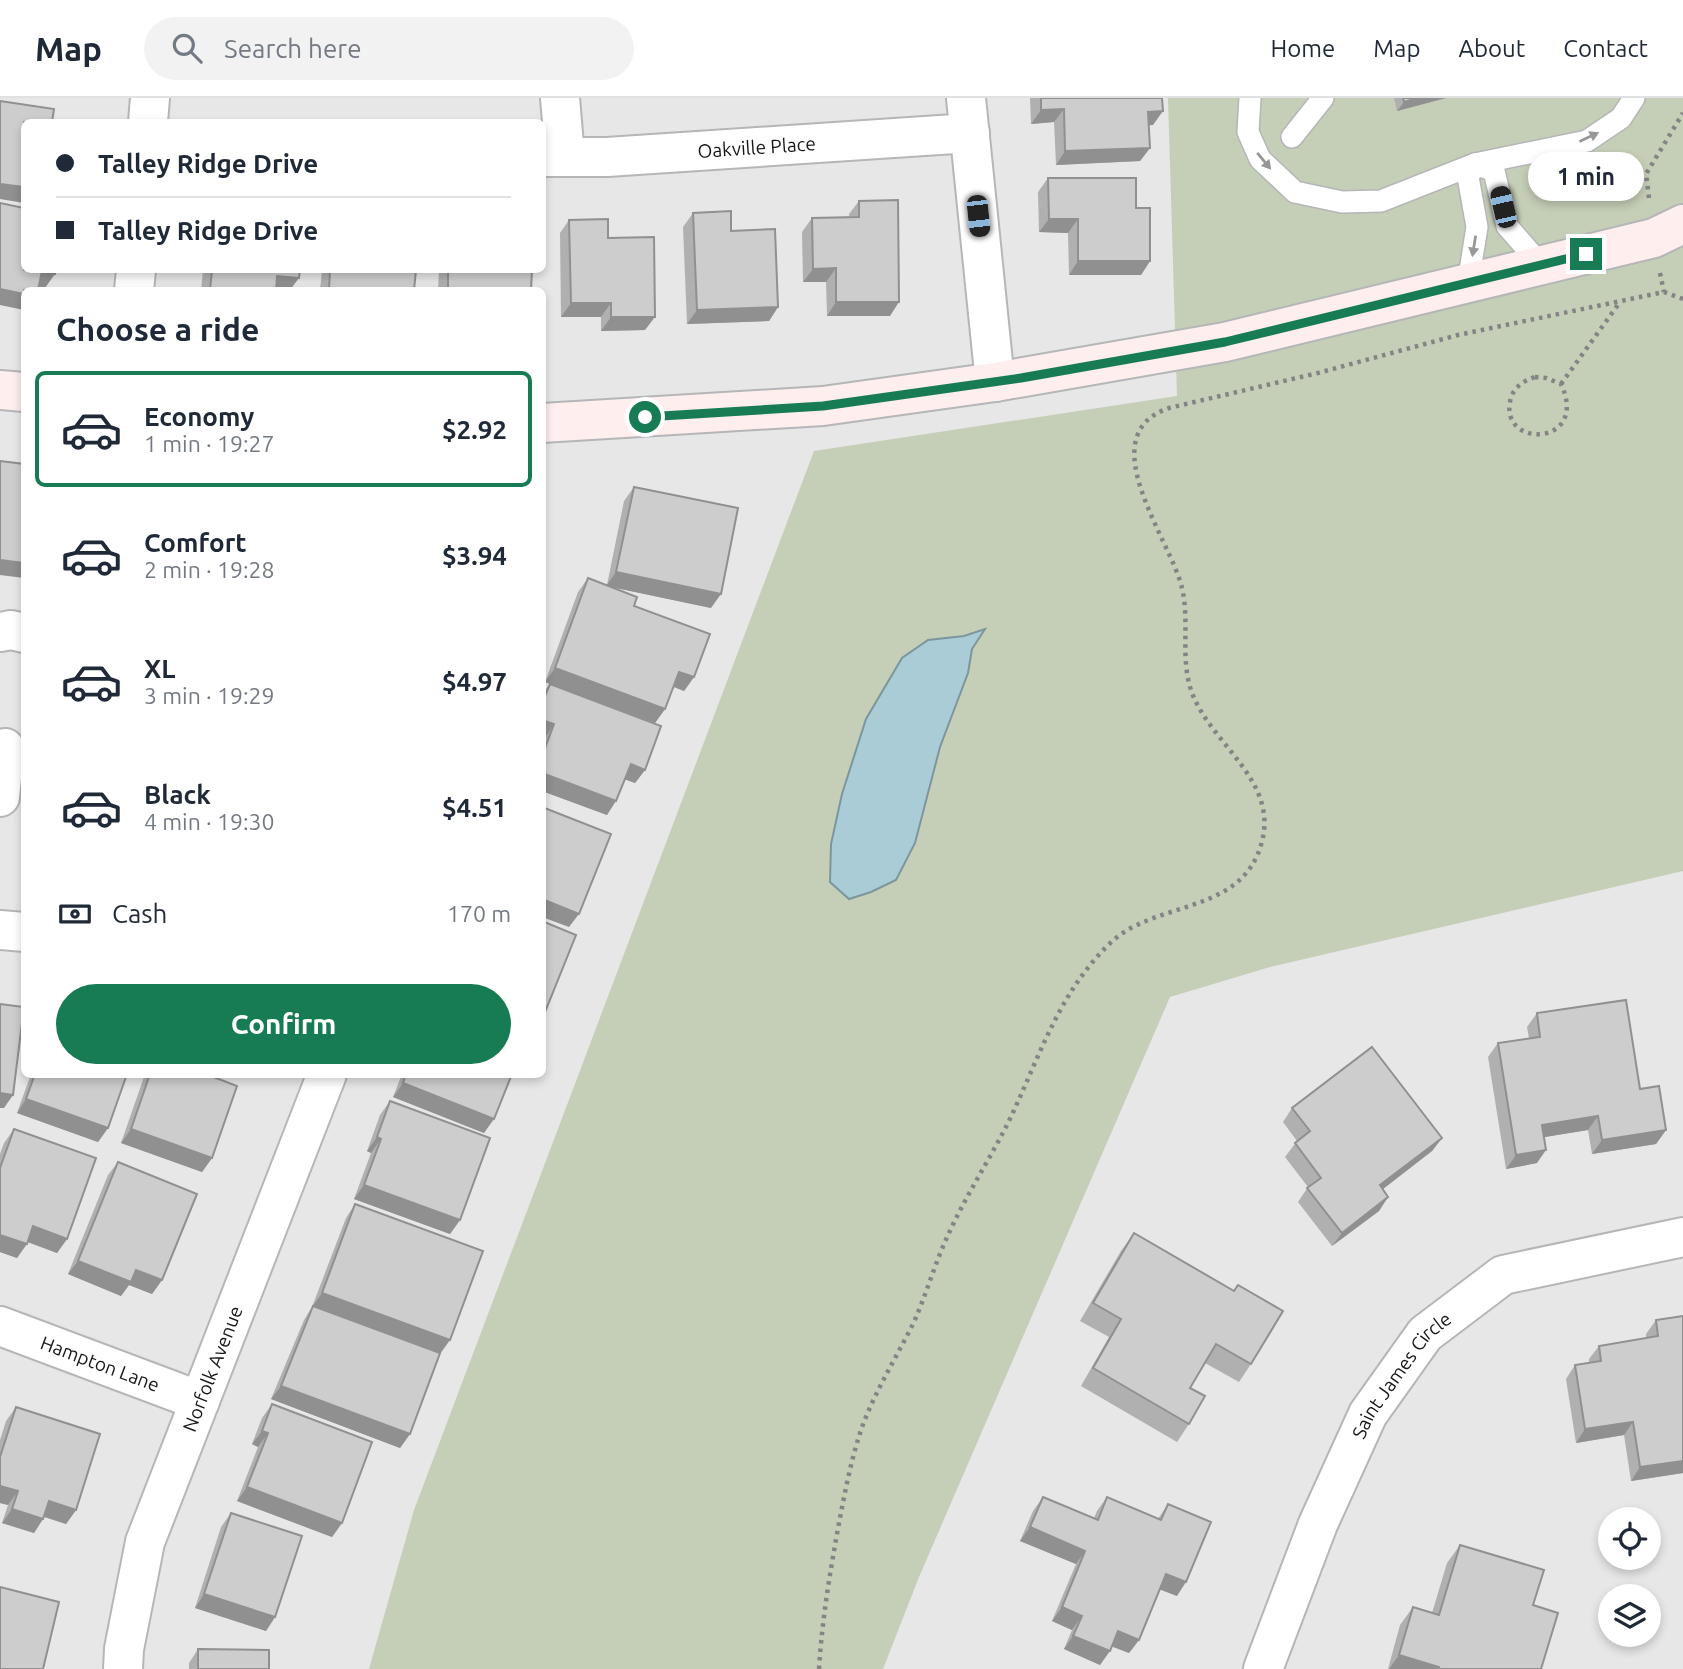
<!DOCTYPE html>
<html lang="en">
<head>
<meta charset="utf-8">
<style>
  :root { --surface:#fff; --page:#f2f2f3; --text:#1f2937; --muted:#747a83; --line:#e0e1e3; --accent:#177c54 }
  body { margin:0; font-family:Ubuntu,sans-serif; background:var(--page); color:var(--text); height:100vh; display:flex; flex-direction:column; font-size:26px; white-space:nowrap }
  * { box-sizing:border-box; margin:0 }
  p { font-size:23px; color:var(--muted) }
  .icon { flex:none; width:38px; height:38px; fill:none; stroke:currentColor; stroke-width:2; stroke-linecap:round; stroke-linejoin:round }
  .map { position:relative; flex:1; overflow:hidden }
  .sheet { position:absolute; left:21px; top:189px; width:525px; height:791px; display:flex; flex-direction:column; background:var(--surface); border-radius:10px; box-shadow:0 4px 10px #0003 }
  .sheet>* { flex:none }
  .hud { position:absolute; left:21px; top:21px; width:525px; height:154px; border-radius:10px; box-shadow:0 4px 10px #0003; display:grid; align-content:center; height:154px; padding:0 35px; background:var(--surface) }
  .tools { position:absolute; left:1598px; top:1409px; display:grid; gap:14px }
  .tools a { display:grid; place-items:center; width:63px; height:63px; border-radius:50%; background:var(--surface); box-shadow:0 4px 10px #0003; font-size:35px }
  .end { position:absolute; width:32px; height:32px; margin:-16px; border:9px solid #177c54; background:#fff; box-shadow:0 0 0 4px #fff }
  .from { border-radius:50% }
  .bubble { position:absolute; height:49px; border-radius:24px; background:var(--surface); box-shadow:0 4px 10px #0003; font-size:23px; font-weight:600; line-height:49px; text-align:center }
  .car { position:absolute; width:21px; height:42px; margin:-21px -10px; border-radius:9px; box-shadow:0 0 5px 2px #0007; background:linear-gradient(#222 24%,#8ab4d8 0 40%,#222 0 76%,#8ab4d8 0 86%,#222 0) }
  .hud b { display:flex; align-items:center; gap:24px; height:66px; font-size:26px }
  .hud b+b { border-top:2px solid var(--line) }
  .hud i { width:18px; height:18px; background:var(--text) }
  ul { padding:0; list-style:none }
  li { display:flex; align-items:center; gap:21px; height:116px; margin:0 14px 10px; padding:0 21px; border:4px solid transparent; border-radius:10px }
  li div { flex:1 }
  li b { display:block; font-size:26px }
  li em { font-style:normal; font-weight:600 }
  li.active { border-color:var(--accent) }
  li>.icon { width:63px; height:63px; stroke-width:1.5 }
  h2 { padding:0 35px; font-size:32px; line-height:84px }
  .pay { display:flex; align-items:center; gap:18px; height:77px; padding:0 35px; font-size:26px }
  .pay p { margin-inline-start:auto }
  .action { display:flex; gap:14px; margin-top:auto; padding:14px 35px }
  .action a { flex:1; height:80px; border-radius:42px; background:var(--accent); color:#fff; font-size:28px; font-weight:600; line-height:80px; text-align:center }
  header { display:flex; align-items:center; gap:42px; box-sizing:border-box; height:98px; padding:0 35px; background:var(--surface); border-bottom:2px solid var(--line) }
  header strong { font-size:33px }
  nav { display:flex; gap:38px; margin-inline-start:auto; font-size:24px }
  .search { width:490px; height:63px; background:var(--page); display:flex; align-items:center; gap:18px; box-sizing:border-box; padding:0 24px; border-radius:38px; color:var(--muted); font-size:26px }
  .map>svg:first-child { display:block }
  .green { fill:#c5ceb7 }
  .water { fill:#a9ccd7; stroke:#7d969d; stroke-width:2 }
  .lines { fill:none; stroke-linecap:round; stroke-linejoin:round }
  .lane-casing { stroke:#b5b6b7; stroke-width:24 }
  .street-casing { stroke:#b5b6b7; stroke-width:42 }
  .secondary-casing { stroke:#b5b6b7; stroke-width:42 }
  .path { stroke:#848485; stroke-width:4.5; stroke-dasharray:3.5 5; stroke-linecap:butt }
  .lane { stroke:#fff; stroke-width:21 }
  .street { stroke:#fff; stroke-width:38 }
  .secondary { stroke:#feeeee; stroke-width:38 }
  .wall { fill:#b0b0b1 }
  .shaded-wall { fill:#909090 }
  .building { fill:#cdcdce; stroke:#909090; stroke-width:2 }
  .oneway { fill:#979797 }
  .route { stroke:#177c54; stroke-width:9 }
  .labels { text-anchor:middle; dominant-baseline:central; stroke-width:7; stroke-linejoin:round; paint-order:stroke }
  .street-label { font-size:19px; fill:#171717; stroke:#fff }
</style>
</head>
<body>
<header>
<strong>Map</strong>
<div class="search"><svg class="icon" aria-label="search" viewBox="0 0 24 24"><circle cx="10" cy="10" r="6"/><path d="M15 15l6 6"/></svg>Search here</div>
<nav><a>Home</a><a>Map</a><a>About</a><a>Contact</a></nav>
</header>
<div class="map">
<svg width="1683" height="1571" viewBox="0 0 1683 1571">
  <rect width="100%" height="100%" fill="#e7e7e8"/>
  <!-- green -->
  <path class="green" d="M1168,0H1683V773L1270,869L1170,899L919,1479L883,1571H369L414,1412L814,353L1177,298Z"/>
  <!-- water -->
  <path class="water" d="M985,531L972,551L968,575L940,649L915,745L896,782L871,794L849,801L830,784L831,746L842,696L866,621L902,560L928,542L964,538Z"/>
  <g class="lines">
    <defs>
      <g id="lane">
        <path d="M1250,0L1248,34L1260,61L1295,94L1342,104L1381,103L1475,66L1587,43L1621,20L1634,0"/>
        <path d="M1292,39L1323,0"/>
        <path d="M1475,66L1494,73L1507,128L1541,167"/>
        <path d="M1468,185L1477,129L1468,79L1475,66"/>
      </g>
      <g id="street">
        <path d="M560,0L565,59"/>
        <path d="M966,0L995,284"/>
        <path d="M148,24L150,0"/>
        <path id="s1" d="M542,59H607L970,35"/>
        <path d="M134,192L136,172"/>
        <path d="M0,534L11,532L24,535"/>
        <path d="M0,699L5,650"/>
        <path d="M0,832L24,834"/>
        <path id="s2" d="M0,1228L200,1303"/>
        <path id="s3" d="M123,1571L124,1551L145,1444L327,976"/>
        <path id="s4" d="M1263,1571L1318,1426L1368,1316L1425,1236L1503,1177L1683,1139"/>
      </g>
      <g id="secondary">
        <path d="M0,292L24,294"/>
        <path d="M542,325L823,308L995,284L1225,244L1654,140L1683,126"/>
      </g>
    </defs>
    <!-- lane casing -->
    <use href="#lane" class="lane-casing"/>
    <!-- street casing -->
    <use href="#street" class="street-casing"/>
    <!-- secondary casing -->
    <use href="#secondary" class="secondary-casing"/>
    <!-- path -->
    <g class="path">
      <path d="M1649,100L1646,76L1683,15"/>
      <path d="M1660,175L1664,194"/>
      <path d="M1535,279L1546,280L1561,286C1590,348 1501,351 1510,304C1512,290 1523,283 1535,279Z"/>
      <path d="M1561,286L1620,204"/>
      <path d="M819,1571C822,1522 830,1474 839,1425C845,1394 851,1362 861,1332C874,1295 895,1262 913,1226C925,1200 933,1171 945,1144C962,1104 987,1066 1007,1027C1035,970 1054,907 1097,859C1108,846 1121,834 1137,827C1182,805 1244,805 1261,747C1281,682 1209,646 1191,592C1180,559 1190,524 1182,490C1171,442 1089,337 1169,310L1318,275L1458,237L1664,194L1683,201"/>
    </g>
    <!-- lane -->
    <use href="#lane" class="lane"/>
    <!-- street -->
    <use href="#street" class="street"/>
    <!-- secondary -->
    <use href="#secondary" class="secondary"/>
  </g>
  <!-- wall -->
  <g class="wall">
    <path d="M1030,0H1162L1153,27H1149L1150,50L1140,63L1056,67L1054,24L1031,26Z"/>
    <path d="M1394,0H1446L1397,13Z"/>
    <path d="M1048,80L1136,110L1150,163L1141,177H1069L1068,135L1039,134L1038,94Z"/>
    <path d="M859,103L890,218H827L826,184H803L802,134L812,120L849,119V116Z"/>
    <path d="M693,115L731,133L778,209L769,223L687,226L683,129Z"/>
    <path d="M569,122L608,140L645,232L601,233V219H561L560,135Z"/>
    <path d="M203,172H300L290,192H201Z"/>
    <path d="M322,172H416L414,192H320Z"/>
    <path d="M439,172H532L531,192H438Z"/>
    <path d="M634,389L711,510L612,489L634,508L694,579L684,593L673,589L665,611L655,625L545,584L578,494L588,480L607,487L624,403Z"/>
    <path d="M550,586L645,672L635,685L625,681L607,717L542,693V646L545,640L542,639V596Z"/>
    <path d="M1537,915L1640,991L1666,1032L1656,1046L1592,1056L1588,1032L1544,1039L1537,1065L1506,1071L1488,959L1498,945L1529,940L1527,929Z"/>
    <path d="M31,976H127L108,1030L98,1044L17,1015Z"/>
    <path d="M145,976H206L212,1060L202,1074L121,1045Z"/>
    <path d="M402,976H512L484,1035L393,999Z"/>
    <path d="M390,1003L460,1122L450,1136L354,1101L371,1055L367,1053L380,1017Z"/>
    <path d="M1292,1010L1442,1040L1432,1053L1383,1091L1388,1099L1379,1113L1332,1148L1298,1104L1308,1089L1285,1059L1297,1043L1283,1024Z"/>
    <path d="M14,1031L67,1141L57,1155L27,1144L17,1160L0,1154V1056L4,1045Z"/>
    <path d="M118,1064L162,1182L152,1196L129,1187L121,1198L68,1176L108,1077Z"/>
    <path d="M355,1106L440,1256L410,1336L400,1350L271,1301L304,1222L312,1209L346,1120Z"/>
    <path d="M1134,1135L1234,1193L1238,1187L1251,1266L1239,1284L1205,1265L1190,1290L1189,1326L1177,1344L1081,1288L1109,1239L1080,1223L1121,1153Z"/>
    <path d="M1656,1222L1683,1375L1631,1383L1624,1337L1576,1345L1566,1281L1575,1267L1589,1264V1261L1599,1248L1646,1240V1236Z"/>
    <path d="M272,1306L342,1425L332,1439L237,1403L258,1349L252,1346L262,1320Z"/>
    <path d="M16,1309L76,1412L66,1426L44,1419L34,1435L2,1425L8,1407L0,1405V1342L6,1323Z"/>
    <path d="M1043,1399L1094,1420L1097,1413L1107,1399L1158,1421L1168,1406L1177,1498L1160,1491L1139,1542L1129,1555L1111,1548L1100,1567L1064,1551L1072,1532L1052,1523L1076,1466L1020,1443L1033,1413Z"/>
    <path d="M231,1415L275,1519L266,1533L195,1510L221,1429Z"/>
    <path d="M1460,1447L1533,1507L1541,1571H1388L1400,1527L1413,1509L1432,1515L1447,1465Z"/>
    <path d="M198,1551L269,1571H189V1565Z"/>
  </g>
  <!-- shaded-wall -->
  <g class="shaded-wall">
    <path d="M1417,0H1446L1397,13L1404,4Z"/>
    <path d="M1064,11L1054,24L1031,26L1041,12Z"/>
    <path d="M1163,13L1153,27L1138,28L1148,14Z"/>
    <path d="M1150,50L1140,63L1056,67L1065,53Z"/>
    <path d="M0,86L24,89V105L0,101Z"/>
    <path d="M1049,121H1078L1068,135L1039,134Z"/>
    <path d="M1078,163H1150L1141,177H1069Z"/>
    <path d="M836,170L826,184H803L813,171Z"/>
    <path d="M42,173L55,176L45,190L33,187Z"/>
    <path d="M277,178L299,180L290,192H274Z"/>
    <path d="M0,191L24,196V212L0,207Z"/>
    <path d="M836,204H899L890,218H827Z"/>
    <path d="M571,205H611L601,219H561Z"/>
    <path d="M778,209L769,223L687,226L697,212Z"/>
    <path d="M611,219H655L645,232L601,233Z"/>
    <path d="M0,462L24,465V480L0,477Z"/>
    <path d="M616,474L721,496L711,510L606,488Z"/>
    <path d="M555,570L665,611L655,625L545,584Z"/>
    <path d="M679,574L694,579L684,593L670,587Z"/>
    <path d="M542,622L554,626L545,640L542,639Z"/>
    <path d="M631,666L645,672L635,685L621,680Z"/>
    <path d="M542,675L616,703L607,717L542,693Z"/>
    <path d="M542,801L579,816L569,829L542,819Z"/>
    <path d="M403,985L494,1021L484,1035L393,999Z"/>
    <path d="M0,995L13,997L4,1010H0Z"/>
    <path d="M26,1001L108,1030L98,1044L17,1015Z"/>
    <path d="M1598,1018L1588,1032L1533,1041L1542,1027Z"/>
    <path d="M131,1031L212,1060L202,1074L121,1045Z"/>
    <path d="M1666,1032L1656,1046L1592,1056L1602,1042Z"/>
    <path d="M377,1039L381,1041L371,1055L367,1053Z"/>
    <path d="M1442,1040L1432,1053L1370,1101L1380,1087Z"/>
    <path d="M1546,1052L1537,1065L1506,1071L1516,1057Z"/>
    <path d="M364,1087L460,1122L450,1136L354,1101Z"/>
    <path d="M1388,1099L1379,1113L1332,1148L1342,1135Z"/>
    <path d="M33,1128L67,1141L57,1155L23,1142Z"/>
    <path d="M0,1137L27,1146L17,1160L0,1154Z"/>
    <path d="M78,1163L136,1172L162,1182L152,1196L129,1187L121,1198L68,1176Z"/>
    <path d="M322,1195L450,1242L440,1256L312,1209Z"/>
    <path d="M281,1288L410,1336L400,1350L271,1301Z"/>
    <path d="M1633,1324L1624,1337L1576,1345L1585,1331Z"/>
    <path d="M262,1333L268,1335L258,1349L252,1346Z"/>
    <path d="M1683,1363V1375L1631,1383L1640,1369Z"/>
    <path d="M0,1388L18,1393L8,1407L0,1405Z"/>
    <path d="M247,1389L342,1425L332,1439L237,1403Z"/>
    <path d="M49,1403L76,1412L66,1426L39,1417Z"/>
    <path d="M12,1411L43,1421L34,1435L2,1425Z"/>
    <path d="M1030,1429L1085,1453L1076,1466L1020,1443Z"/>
    <path d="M1166,1476L1186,1484L1177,1498L1156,1490Z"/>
    <path d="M204,1496L275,1519L266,1533L195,1510Z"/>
    <path d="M1062,1509L1082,1518L1072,1532L1052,1523Z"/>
    <path d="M1118,1533L1139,1542L1129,1555L1108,1547Z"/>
    <path d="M1073,1538L1110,1553L1100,1567L1064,1551Z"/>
    <path d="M1399,1557L1439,1569L1437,1571H1389Z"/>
  </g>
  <!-- building -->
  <g class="building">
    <path d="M1041,0H1162L1163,13L1148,14L1150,50L1065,53L1064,11L1041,12Z"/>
    <path d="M1403,0H1417L1404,4Z"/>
    <path d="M0,3L54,11L52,24H24V89L0,86Z"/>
    <path d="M1048,80H1136V110H1150V163H1078V121H1049Z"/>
    <path d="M898,102L899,204H836V170L813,171L812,120L859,119V103Z"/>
    <path d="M0,105L24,110V172H56L55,176L42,173L38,192H24V196L0,191Z"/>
    <path d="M731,113V133L775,131L778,209L697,212L693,115Z"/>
    <path d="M608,121V140L654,139L655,219H611V205H571L569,122Z"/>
    <path d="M212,172H300L299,180L277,178L276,192H210Z"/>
    <path d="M330,172H416L414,192H329Z"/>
    <path d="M448,172H532L531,192H448Z"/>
    <path d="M0,363L24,366V465L0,462Z"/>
    <path d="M634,389L738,410L721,496L616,474Z"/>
    <path d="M588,480L637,499L634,508L710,536L694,579L679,574L665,611L555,570Z"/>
    <path d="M550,586L661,628L645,672L631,666L616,703L542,675V658L554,626L542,622V605Z"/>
    <path d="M542,709L611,736L579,816L542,801Z"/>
    <path d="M542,823L576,837L543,919H542Z"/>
    <path d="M1626,902L1640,991L1659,988L1666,1032L1602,1042L1598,1018L1542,1027L1546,1052L1516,1057L1498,945L1540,939L1537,915Z"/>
    <path d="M0,906L24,909L13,997L0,995Z"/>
    <path d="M1372,949L1442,1040L1380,1087L1388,1099L1342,1135L1307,1090L1321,1080L1295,1045L1310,1033L1292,1010Z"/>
    <path d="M35,976H127L108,1030L26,1001Z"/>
    <path d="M150,976H206L237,988L212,1060L131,1031Z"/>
    <path d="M406,976H512L494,1021L403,985Z"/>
    <path d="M390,1003L490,1040L460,1122L364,1087L381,1041L377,1039Z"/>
    <path d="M14,1031L96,1060L67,1141L33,1128L27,1146L0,1137V1070Z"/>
    <path d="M118,1064L197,1096L162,1182L136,1172L131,1184L78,1163Z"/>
    <path d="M355,1106L483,1153L450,1242L322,1195Z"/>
    <path d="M1134,1135L1234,1193L1238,1187L1283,1213L1251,1266L1216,1246L1190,1290L1205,1298L1189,1326L1093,1270L1121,1221L1093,1205Z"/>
    <path d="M313,1208L440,1255L410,1336L281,1288Z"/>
    <path d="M1683,1218V1363L1640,1369L1633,1324L1585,1331L1575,1267L1601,1263L1599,1248L1658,1238L1656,1222Z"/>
    <path d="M272,1306L372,1344L342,1425L247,1389L268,1335L262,1333Z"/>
    <path d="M16,1309L100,1336L76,1412L49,1403L43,1421L12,1411L18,1393L0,1388V1359Z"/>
    <path d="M1043,1399L1098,1422L1107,1399L1161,1422L1168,1406L1211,1424L1186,1484L1166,1476L1139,1542L1118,1533L1110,1553L1073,1538L1082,1518L1062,1509L1085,1453L1030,1429Z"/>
    <path d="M231,1415L302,1438L275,1519L204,1496Z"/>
    <path d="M1460,1447L1544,1472L1533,1507L1558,1515L1541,1571H1438L1439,1569L1399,1557L1413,1509L1439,1517Z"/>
    <path d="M0,1489L59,1504L43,1571H0Z"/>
    <path d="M198,1551L269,1552V1571H198Z"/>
  </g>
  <!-- one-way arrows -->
  <defs><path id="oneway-solid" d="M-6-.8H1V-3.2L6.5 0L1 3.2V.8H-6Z" transform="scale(1.75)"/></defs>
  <g class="oneway">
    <use href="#oneway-solid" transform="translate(1589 39) rotate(-25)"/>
    <use href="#oneway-solid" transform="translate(1264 63) rotate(50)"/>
    <use href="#oneway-solid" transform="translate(1474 148) rotate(99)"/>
  </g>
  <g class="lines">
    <!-- route -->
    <path class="route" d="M645,319L823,308L1021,280L1225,244L1586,156"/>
  </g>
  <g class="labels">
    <!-- street labels -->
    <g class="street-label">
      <text stroke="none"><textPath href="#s1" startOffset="215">Oakville Place</textPath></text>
      <text stroke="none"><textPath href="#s2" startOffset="107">Hampton Lane</textPath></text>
      <text stroke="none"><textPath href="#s3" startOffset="315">Norfolk Avenue</textPath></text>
      <text stroke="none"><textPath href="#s4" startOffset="327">Saint James Circle</textPath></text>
    </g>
  </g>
</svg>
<div class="tools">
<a><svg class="icon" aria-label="locate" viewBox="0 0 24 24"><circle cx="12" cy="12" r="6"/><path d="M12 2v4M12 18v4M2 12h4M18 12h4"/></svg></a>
<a><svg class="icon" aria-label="layers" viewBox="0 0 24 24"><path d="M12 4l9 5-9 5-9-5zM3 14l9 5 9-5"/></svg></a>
</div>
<i class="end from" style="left:645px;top:319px"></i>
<i class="end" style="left:1586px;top:156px"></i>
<div class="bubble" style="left:1528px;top:54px;width:116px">1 min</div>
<i class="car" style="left:1503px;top:109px;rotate:347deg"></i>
<i class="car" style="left:978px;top:118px;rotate:174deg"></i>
<div class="hud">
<b><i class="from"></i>Talley Ridge Drive</b>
<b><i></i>Talley Ridge Drive</b>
</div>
<section class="sheet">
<h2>Choose a ride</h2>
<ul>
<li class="active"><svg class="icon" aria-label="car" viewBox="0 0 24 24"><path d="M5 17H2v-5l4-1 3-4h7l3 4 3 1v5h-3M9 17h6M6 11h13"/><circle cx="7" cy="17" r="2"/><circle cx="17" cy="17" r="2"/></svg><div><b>Economy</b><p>1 min · 19:27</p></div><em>$2.92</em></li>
<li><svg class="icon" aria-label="car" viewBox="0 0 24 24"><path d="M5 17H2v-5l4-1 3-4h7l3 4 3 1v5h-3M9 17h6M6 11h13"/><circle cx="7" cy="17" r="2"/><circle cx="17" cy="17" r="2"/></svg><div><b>Comfort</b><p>2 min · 19:28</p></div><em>$3.94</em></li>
<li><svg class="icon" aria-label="car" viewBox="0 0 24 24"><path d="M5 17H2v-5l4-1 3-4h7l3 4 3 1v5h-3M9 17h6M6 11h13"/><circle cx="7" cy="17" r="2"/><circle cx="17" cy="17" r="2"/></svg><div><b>XL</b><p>3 min · 19:29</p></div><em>$4.97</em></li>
<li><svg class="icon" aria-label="car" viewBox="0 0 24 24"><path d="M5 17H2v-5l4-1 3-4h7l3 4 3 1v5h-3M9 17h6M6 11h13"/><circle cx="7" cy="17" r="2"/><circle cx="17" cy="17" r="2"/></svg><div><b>Black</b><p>4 min · 19:30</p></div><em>$4.51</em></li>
</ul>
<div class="pay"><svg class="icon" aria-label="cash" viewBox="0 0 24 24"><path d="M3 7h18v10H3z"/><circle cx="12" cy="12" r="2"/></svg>Cash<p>170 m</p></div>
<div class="action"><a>Confirm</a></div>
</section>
</div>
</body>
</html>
